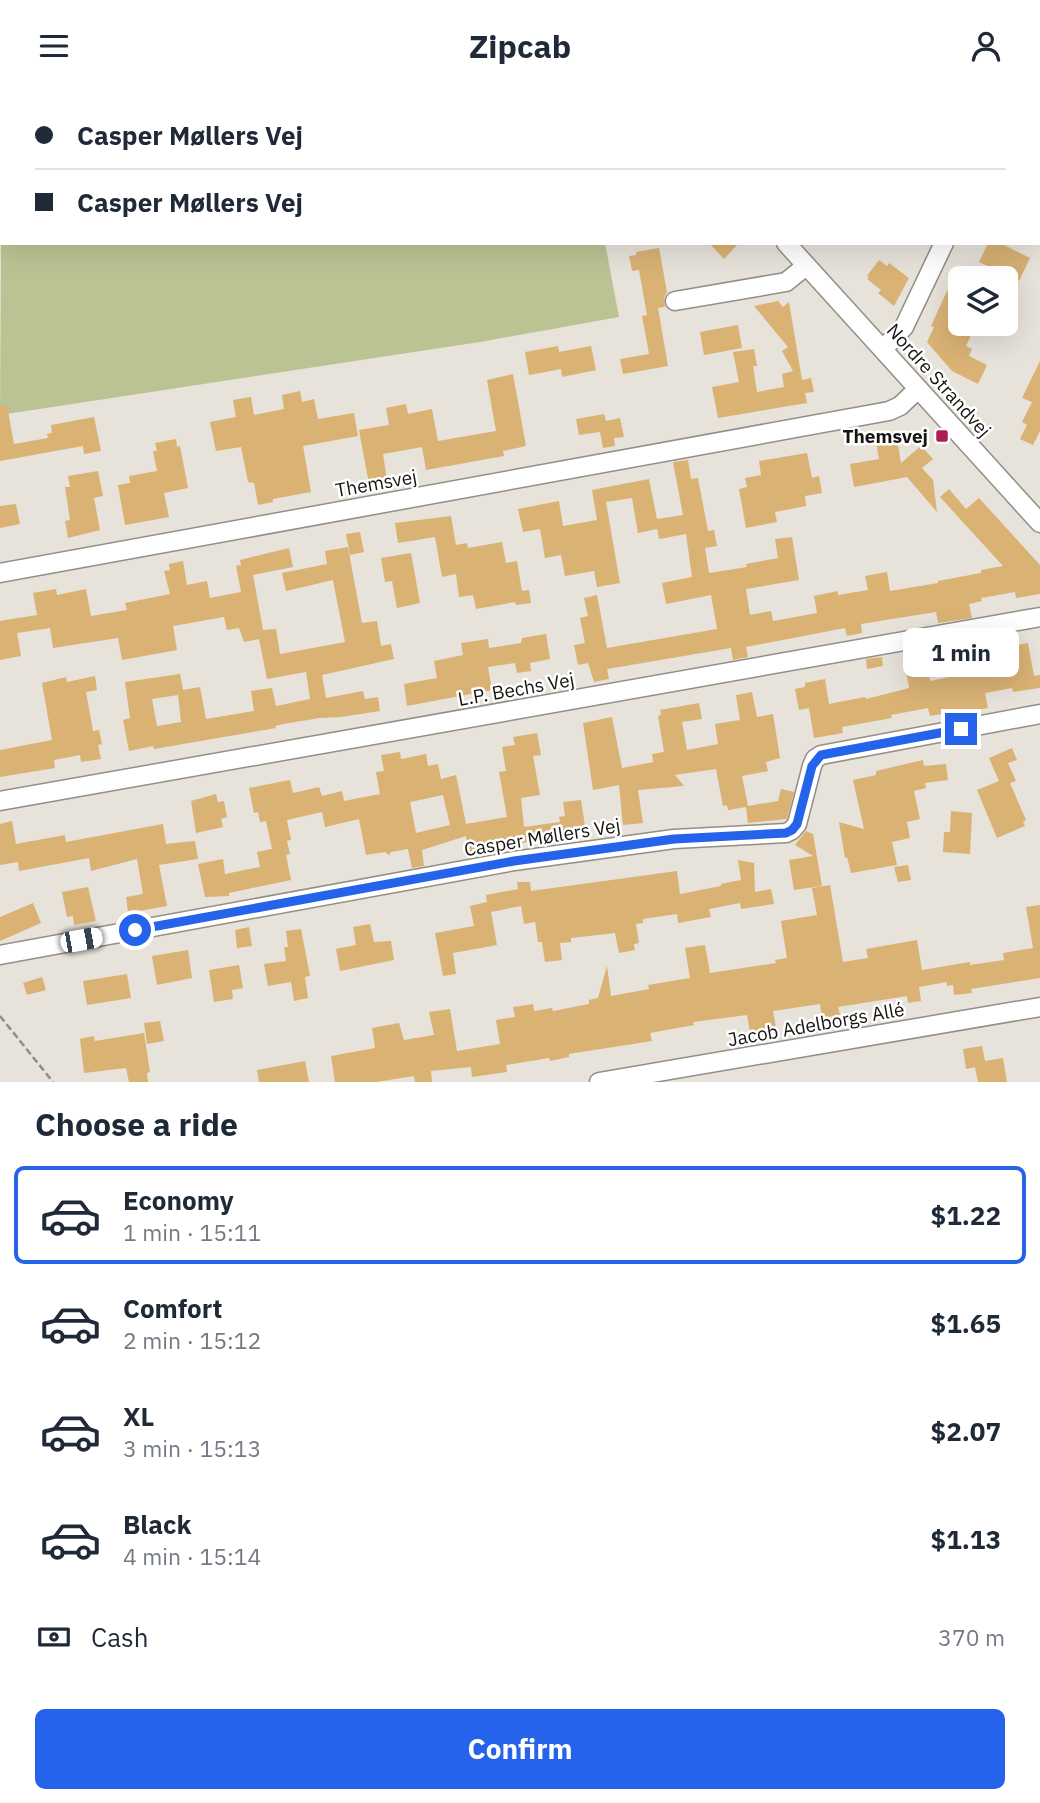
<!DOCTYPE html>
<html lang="en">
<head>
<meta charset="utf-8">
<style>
  :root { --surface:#fff; --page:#f2f2f3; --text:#1f2937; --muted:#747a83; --line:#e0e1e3; --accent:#2563eb }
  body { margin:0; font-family:"IBM Plex Sans",sans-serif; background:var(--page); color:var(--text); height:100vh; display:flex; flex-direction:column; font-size:26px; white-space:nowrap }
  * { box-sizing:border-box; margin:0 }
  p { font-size:23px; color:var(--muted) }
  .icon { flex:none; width:38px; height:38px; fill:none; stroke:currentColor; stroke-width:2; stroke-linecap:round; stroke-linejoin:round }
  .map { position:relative; height:991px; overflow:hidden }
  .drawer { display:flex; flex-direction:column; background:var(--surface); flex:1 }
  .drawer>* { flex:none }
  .banner { position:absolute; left:0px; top:0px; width:1041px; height:154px; box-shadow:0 7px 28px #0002; display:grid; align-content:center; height:154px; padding:0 35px; background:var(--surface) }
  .buttons { position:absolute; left:948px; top:175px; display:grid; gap:14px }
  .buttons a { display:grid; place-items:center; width:70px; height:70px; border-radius:10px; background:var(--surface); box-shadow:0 7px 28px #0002; font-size:35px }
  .end { position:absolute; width:32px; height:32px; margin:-16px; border:9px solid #2563eb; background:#fff; box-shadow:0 0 0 4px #fff }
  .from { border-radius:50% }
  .bubble { position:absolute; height:49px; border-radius:10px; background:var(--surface); box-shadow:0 7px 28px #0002; font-size:23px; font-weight:700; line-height:49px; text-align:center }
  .car { position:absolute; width:21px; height:42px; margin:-21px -10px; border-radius:9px; box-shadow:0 0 5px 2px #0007; background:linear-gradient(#fff 24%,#345 0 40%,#fff 0 76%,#345 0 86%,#fff 0) }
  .banner b { display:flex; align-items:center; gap:24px; height:66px; font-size:26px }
  .banner b+b { border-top:2px solid var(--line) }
  .banner i { width:18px; height:18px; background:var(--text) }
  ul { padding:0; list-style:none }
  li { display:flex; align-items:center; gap:21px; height:98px; margin:0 14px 10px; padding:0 21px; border:4px solid transparent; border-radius:10px }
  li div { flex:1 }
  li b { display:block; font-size:26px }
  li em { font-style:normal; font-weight:700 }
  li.on { border-color:var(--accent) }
  li>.icon { width:63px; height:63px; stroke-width:1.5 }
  h2 { padding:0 35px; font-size:32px; line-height:84px }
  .pay { display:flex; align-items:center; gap:18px; height:77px; padding:0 35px; font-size:26px }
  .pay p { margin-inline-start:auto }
  .button { display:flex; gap:14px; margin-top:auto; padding:14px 35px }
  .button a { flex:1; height:80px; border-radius:10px; background:var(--accent); color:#fff; font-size:28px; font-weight:700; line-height:80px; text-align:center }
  header { display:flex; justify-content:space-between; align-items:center; height:91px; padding:0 35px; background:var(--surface); font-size:32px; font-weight:700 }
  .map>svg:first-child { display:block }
  .green { fill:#bcc393 }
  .building { fill:#d9b274; fill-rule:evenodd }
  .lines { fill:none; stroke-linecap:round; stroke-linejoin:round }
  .minor-casing { stroke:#938e87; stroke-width:21 }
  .path { stroke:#908c86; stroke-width:2.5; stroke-dasharray:7 3.5; stroke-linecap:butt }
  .minor { stroke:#fff; stroke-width:18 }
  .route { stroke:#2563eb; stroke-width:9 }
  .poi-dot { fill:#ad1d54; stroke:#fff; stroke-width:2.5 }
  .labels { text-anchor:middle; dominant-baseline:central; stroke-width:5; stroke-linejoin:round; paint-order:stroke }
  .street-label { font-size:19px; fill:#171512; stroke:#fff }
  .poi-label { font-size:19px; font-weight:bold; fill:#171512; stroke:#fff; text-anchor:end }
</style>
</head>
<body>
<header><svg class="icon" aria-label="menu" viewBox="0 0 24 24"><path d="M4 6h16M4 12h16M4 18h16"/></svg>Zipcab<svg class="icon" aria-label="person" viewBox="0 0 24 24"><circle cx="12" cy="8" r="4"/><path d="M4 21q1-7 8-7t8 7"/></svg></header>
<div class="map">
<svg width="1040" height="991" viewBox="0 0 1040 991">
  <rect width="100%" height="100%" fill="#e7e2da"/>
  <!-- green -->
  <g class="green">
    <path d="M117,0H424V2H107Z"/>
    <path d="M2,20V152H605L619,226L480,251L0,324Z"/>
  </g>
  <!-- building -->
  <g class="building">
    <path d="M709,152H739L724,168Z"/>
    <path d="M988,152H1000L1030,167L1019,190L979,171Z"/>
    <path d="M659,157L667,201L664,207L665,216L658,217L668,275L623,283L620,268L649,263L642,225L647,224L639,179L632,180L629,165L636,164V161Z"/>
    <path d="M879,169L887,175L889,172L909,187L894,215L878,202L881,199L867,188L869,186L867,185Z"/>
    <path d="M947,200L961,207V219L957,227L961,229V233L975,236L966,255L972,258L969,265L987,274L978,293L952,280L927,251L934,236L931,235Z"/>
    <path d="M778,210L783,216L789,211L802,289L811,287L814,301L805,302L807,312L718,327L712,296L739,291L733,261L754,258L757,275H753L757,301L784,296L782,283L793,280L782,260L788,256L754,215Z"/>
    <path d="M738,234L742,257L704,264L700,241Z"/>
    <path d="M558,255L559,261L591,255L596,279L562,286L561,278L529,284L525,261Z"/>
    <path d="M1040,270V340L1033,354L1020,348L1027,334L1022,331L1032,311L1022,307Z"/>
    <path d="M513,283L526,355L503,360L504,365L426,379L422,356L383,363L387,389L369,393L359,339L389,334L386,317L406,313L408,323L432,318L438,350L496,340L487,289Z"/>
    <path d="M300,300L302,311L314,308L318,328L354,322L358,345L303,355L311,401L273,408V411L258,414L254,392L248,391L241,356L216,360L210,331L236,326L233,309L251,306L254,324L284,318L282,304Z"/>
    <path d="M7,314L14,353L48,347L47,343L52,342L51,334L94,326L101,360L84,363L83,355L0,370V315Z"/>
    <path d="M604,323L606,330L620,327L624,346L614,347L615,355L603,357L600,341L579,344L576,328Z"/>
    <path d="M896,341L901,372L921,355L933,368L922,377L933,389L937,421L907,386L854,396L850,373L879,368L875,345Z"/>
    <path d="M176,348L177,356L180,355L188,397L164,402L169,426L125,434L118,394L130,392L129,385L157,380L153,360H157L155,352Z"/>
    <path d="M807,362L812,387L819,385L822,402L805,405L806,415L775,421L777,431L746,437L739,398L747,396L745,387L761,384L759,370Z"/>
    <path d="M688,369L691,388L698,387L708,440L714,439L717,455L705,457L709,482L747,476L746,473L778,467L775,448L792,446L799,489L746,498L750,524L771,520L773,530L817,522L814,505L838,500V504L868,499L865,485L887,481L890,500L938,492V490L981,482V479L1003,475L940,406L949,398L966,418L979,407L1040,474V503L1016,507L1015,501L981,507L982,510L969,513L972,527L938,532L936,521L861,533L862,542L847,545L845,537L746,556L748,566L733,569L731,557L607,578L609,588L594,591L588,572L578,574L574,554L585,552L580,527L588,525L584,507L597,504L607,557L717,538L711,504L666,513L662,492L692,486L686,443L659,448L657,438L638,442L632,407L606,411L620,492L597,496L594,480L565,485L561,464L545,467L540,438L523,441L518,418L559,410L563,435L597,429L592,399L649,388L657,428L683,424L673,371Z"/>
    <path d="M98,380L103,405L94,407L100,439L68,447L65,430L70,429L65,396H70L68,385Z"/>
    <path d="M16,413L20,433L0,437V415Z"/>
    <path d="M451,425L456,454L467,452L468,457L502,451L506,472L517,470L522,500L529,499L531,512L516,514L515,511L476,518L473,504L459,506L456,483L442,486L435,446L398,452L395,432Z"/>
    <path d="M360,441L364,461L350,464L346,443Z"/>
    <path d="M348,456L362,532L377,530L381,555L391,553L394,568L322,584L326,607L363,600L365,608L378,606L380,620L341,626L320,627L283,633L275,635L276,637L154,658L153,655L129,660L123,629L130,627L125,591L180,583L183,599L200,596L206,628L254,620L251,600L272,597L276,615L310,608L306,581L267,588L259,548L244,551L239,537L227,539L224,526L173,535L177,559L122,569L118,547L53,557L50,537L17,542L21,565L0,569V530L37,524L33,502L56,498L57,504L86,498L91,525L127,519L125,512L170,503L164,480L170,479L169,473L183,470L187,494L207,490L210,507L241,501L236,475L241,474L240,469L289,457L293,476L253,484L263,539L276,538L280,563L345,551L333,489L286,500L282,482L327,473L325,460ZM178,604L181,631L157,635L152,608Z"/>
    <path d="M411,462L420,512L397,517L392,490L385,491L381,467Z"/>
    <path d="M546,543L550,568L530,572L531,580L517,582L515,572L488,576L492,599L407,615L404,593L437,587L434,570L463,564L461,552L488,548L489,557L521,552L522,547Z"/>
    <path d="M1028,552L1034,585L1040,584V597L1013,601L1012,597L985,602L988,617L955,623L954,621L930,625L928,617L891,624L892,627L842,636L843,642L814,647L809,617L799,619L795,598L805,596V592L825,588L829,613L865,606L866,608L909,597L906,580L928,576L930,590L968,582V585L981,582L982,584L1009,579L1006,556Z"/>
    <path d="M882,566L883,575L867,578L866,568Z"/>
    <path d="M95,585L97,599L86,601L93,640L99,639L102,653L98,654L101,668L81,671L80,664L54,669L55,677L0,686V659L52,649L42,592L66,586L67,591Z"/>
    <path d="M752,601L757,626L773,623L780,667L766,671L768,680L742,685L748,715L778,710L781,698L794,701L787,728L748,732L746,716L728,719L727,714L723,715L716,678L675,684L684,695L638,699L643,732L623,734L619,694L593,699L583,632L612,626L622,677L653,671L652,663L664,661L658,625L661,624L660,619L699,612L702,628L682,631L687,659L718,653L715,633L740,629L736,604Z"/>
    <path d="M537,642L541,664L533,665L540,704L521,707L524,736L560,731L559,726L565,725L563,711L581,709L586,741L469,761L466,745L422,759L424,775L412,777L408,758L391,761L389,764L385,761L366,764L359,728L325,736L322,721L287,729L291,749L287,750L290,763L286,764L291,789L229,802V805L205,806L198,773L223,768L225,783L260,776L257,761L272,758L266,730L260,731L258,721L254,722L249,697L290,689L293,702L319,696L322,705L342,700L344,710L380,703L376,681L384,680L381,664L400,661L401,668L426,663L428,675L438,673L441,688L456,684L466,733L507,726L499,681L506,680L502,656L515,654L513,646ZM443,704L450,734L416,742L410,711Z"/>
    <path d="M1012,657L1017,669L1008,672L1016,690L1010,692L1026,729L1023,731L1025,735L997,747L977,699L999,690L989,667Z"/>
    <path d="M923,669L924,675L946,673L948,689L925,692L926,697L914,700L920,728L907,731L910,747L892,751L897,774L851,782L847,766L845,767L839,731L864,738L853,689L876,684V680Z"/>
    <path d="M216,703L218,711L224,710L227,726L221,728L223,736L196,742L191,710Z"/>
    <path d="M951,720L972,722L970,763L943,761L944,741H950Z"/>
    <path d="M12,730L16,753L65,744L66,751L163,733L166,753L195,750L198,768L159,774L167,815L128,822L126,806L143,803L137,768L91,780L89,767L19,780L18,771L0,774V733Z"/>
    <path d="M806,740L813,743L822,795L794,799L789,769L813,765L795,754Z"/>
    <path d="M738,769L754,772L755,801L771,798L774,813L741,818L740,812L709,818L711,826L678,832L677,823L643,828V832L636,833L639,852L634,853L635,859L619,862L615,842L571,847V851L560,852L562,869L545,871L542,851H538L533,816L535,831L524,833L521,815L491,821L497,854L453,862L456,883L443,885L435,842L474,835L470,815L487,811L486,804L518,798L517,791H530L531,800L677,780L680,803L721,795V793L741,789Z"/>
    <path d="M908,774L911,789L898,791L894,776Z"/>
    <path d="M830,794L843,871L868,867L866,858L917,849L922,879L970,871V874L1004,869L1003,862L1033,857L1026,816L1040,814V887L971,898L972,902L954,904L953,894L947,895V891L919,896L921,910L908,912L907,905L838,916L840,924L822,927L820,913L773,920L776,937L750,941L747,924L693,931L694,934L650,942L652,950L569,963V966L550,970L549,967L506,974L507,981L472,986L471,976L431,980L432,991H415L414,985L376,991H335L331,965L375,957L372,937L399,932L404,949L434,944L429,921L450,918L457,960L500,953L496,929L515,926L513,916L533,913L534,920L552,917L553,920L589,913V909L598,907L607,875L611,905L649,898L648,894L690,887L685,857L705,854L710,882L776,872L775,869L787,867L781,830L817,824L812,797Z"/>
    <path d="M88,796L96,830L74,834L73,825L67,826L62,801Z"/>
    <path d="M33,812L41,832L0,850V826Z"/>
    <path d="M370,833L374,851L391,850L394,869L340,880L336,858L356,854L353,836Z"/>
    <path d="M249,836L252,855L237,857L235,839Z"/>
    <path d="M301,838L310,885L305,886L308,907L294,910L291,891L268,895L264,873L286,870L284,856H288L286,840Z"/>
    <path d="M188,859L192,887L157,894L152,865Z"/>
    <path d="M239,874L243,897L232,899L233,908L214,911L209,879Z"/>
    <path d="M127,883L131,907L87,914L83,890Z"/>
    <path d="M42,886L46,899L27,904L23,892Z"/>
    <path d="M160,930L164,950L147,953L144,932Z"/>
    <path d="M144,942L150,981L147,982L148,991H129L126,977L84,982L80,948L94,945L95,950Z"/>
    <path d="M982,955L985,970L1003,967L1007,991H978L975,976L966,978L963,958Z"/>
    <path d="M305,970L309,991H259L257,979Z"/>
  </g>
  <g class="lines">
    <defs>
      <g id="minor">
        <path d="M425,0L426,2"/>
        <path d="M648,0L650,2"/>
        <path d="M19,2L21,0"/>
        <path d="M778,2L779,0"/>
        <path d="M975,2L986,0"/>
        <path d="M1018,2L1019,0"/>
        <path d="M0,11L2,10"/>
        <path d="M786,152L1040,432"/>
        <path d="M675,210L786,191L806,175"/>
        <path d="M883,258L904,236L944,152"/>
        <path d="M0,482L889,320L900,315L918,298"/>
        <path d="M0,710L1040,526"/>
        <path d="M0,864L514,770L674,748L786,742L792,739L797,733L812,675L815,668L821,664L1040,623"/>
        <path d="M599,991L1040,916"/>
      </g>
    </defs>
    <!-- minor casing -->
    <use href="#minor" class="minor-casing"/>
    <!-- path -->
    <g class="path">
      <path d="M623,0L625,2"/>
      <path d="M95,2L105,0"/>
      <path d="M583,2L584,0"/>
      <path d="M0,925L53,991"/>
    </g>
    <!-- minor -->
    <use href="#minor" class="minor"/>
  </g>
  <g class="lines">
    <!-- route -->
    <path class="route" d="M135,839L514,770L674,748L786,742L792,739L797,733L812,675L821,664L961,638"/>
  </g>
  <!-- markers -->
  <rect class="poi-dot" x="935" y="338" width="14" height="14" rx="3.5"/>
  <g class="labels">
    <!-- street labels -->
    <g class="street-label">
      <text transform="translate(939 289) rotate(48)">Nordre Strandvej</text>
      <text transform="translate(376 392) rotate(-10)">Themsvej</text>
      <text transform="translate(516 598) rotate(-10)">L.P. Bechs Vej</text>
      <text transform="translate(542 746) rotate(-9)">Casper Møllers Vej</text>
      <text transform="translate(816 933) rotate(-10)">Jacob Adelborgs Allé</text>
    </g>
    <!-- poi labels -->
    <g class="poi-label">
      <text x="928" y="345">Themsvej</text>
    </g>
  </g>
</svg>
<div class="buttons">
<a><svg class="icon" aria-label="layers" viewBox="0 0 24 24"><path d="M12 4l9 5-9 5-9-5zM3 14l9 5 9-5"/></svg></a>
</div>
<i class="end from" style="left:135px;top:839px"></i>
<i class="end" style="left:961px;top:638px"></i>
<div class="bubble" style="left:903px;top:537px;width:116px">1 min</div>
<i class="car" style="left:81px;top:849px;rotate:80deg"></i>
<div class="banner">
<b><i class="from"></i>Casper Møllers Vej</b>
<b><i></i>Casper Møllers Vej</b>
</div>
</div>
<section class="drawer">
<h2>Choose a ride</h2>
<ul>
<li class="on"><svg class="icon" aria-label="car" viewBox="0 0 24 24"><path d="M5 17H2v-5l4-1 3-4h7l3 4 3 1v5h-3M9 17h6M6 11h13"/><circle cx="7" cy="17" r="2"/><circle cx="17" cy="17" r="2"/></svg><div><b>Economy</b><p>1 min · 15:11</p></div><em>$1.22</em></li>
<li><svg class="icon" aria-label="car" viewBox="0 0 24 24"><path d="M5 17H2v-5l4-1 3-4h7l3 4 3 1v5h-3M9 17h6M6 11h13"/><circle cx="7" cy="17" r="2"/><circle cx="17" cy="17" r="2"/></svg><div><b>Comfort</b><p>2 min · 15:12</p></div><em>$1.65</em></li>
<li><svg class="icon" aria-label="car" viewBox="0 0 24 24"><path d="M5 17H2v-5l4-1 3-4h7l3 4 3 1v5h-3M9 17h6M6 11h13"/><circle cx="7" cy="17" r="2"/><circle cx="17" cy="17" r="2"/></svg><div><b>XL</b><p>3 min · 15:13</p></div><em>$2.07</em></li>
<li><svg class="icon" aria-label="car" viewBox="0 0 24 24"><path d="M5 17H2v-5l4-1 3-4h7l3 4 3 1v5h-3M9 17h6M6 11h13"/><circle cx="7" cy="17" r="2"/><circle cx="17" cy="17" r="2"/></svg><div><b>Black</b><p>4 min · 15:14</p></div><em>$1.13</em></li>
</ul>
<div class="pay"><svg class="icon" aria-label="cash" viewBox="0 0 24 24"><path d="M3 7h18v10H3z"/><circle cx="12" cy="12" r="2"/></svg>Cash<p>370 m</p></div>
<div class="button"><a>Confirm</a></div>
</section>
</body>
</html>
